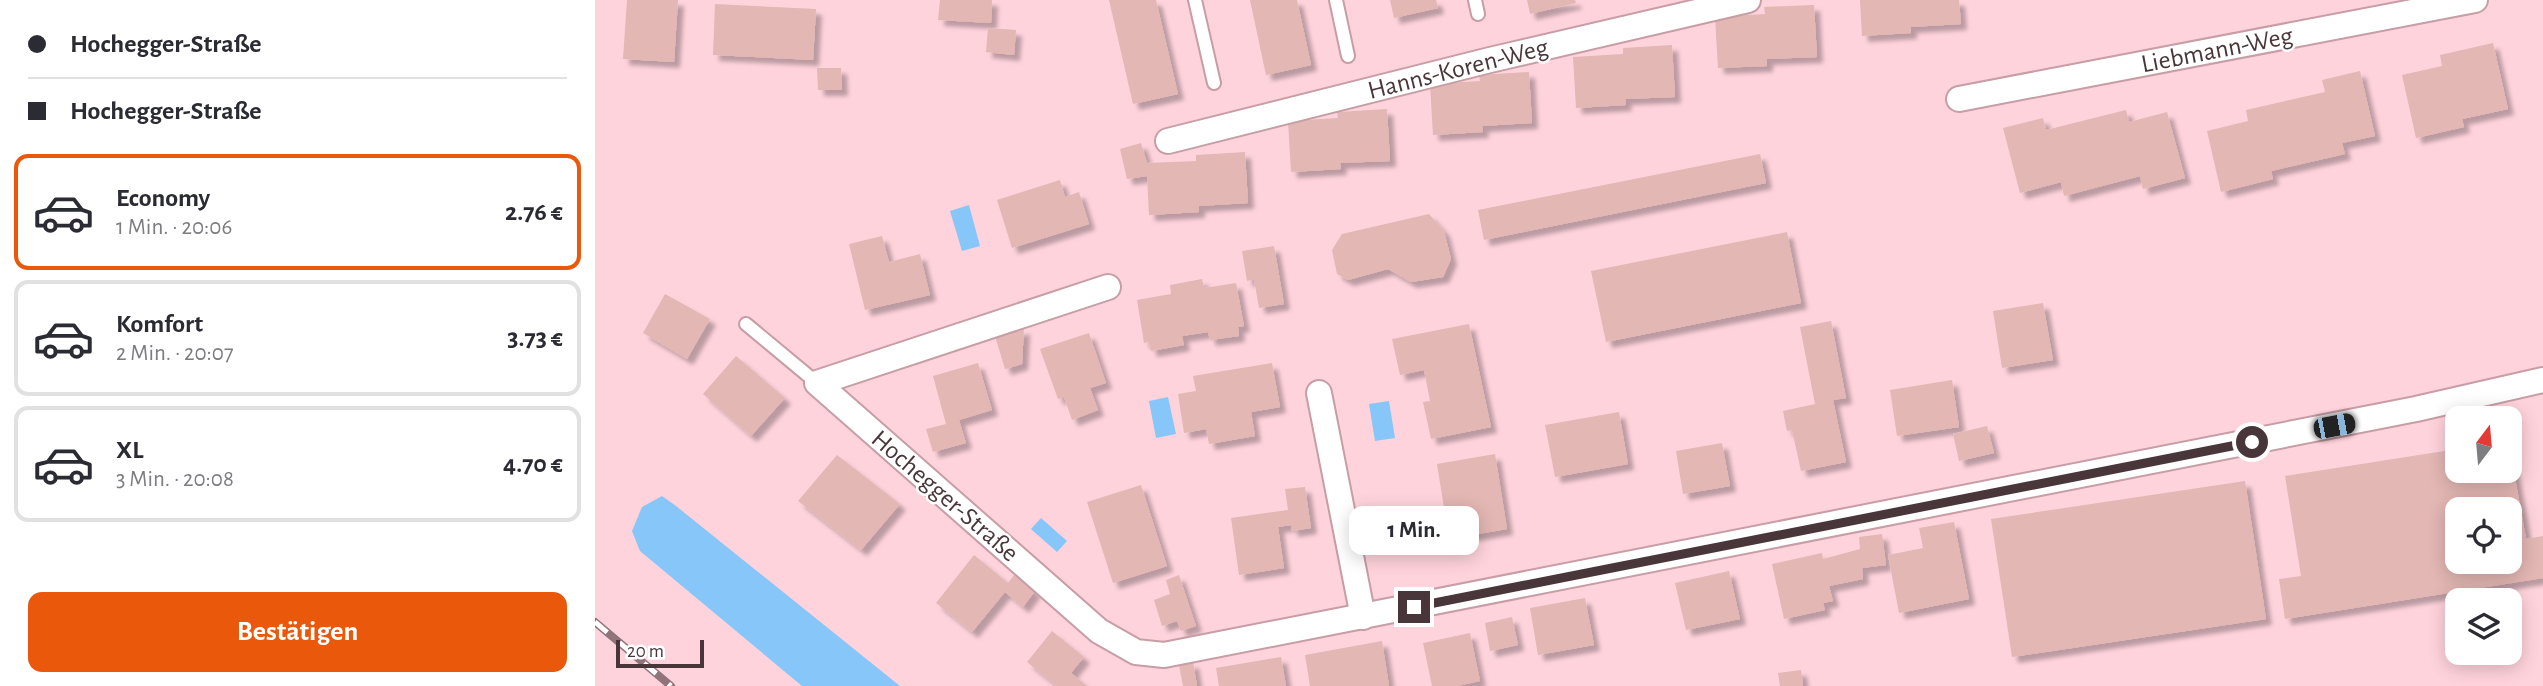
<!DOCTYPE html>
<html lang="de">
<head>
<meta charset="utf-8">
<style>
  :root { --surface:#fff; --page:#f7f7f7; --text:#2b2b33; --muted:#7c7c81; --line:#e1e1e2; --accent:#ea580c }
  body { margin:0; font-family:"Alegreya Sans",sans-serif; background:var(--page); color:var(--text); height:100vh; display:flex; flex-direction:column; font-size:26px; white-space:nowrap }
  * { box-sizing:border-box; margin:0 }
  p { font-size:23px; color:var(--muted) }
  .icon { flex:none; width:38px; height:38px; fill:none; stroke:currentColor; stroke-width:2; stroke-linecap:round; stroke-linejoin:round }
  .map { position:relative; flex:1; overflow:hidden }
  .drawer { display:flex; flex-direction:column; background:var(--surface); width:595px }
  .drawer>* { flex:none }
  .top-card { display:grid; align-content:center; height:154px; padding:0 28px; background:var(--surface) }
  .needle { width:46px; rotate:16deg }
  .buttons { position:absolute; left:1850px; top:406px; display:grid; gap:14px }
  .buttons a { display:grid; place-items:center; width:77px; height:77px; border-radius:14px; background:var(--surface); box-shadow:0 4px 18px #0003; font-size:35px }
  .scale { position:absolute; left:21px; bottom:18px; width:88px; box-sizing:border-box; padding-left:7px; border:4px solid #48363a; border-top:0; font-size:19px; line-height:24px; white-space:nowrap; color:#48363a; -webkit-text-stroke:5px #fff; paint-order:stroke }
  .end { position:absolute; width:32px; height:32px; margin:-16px; border:9px solid #48363a; background:#fff; box-shadow:0 0 0 4px #fff }
  .from { border-radius:50% }
  .bubble { position:absolute; height:49px; border-radius:14px; background:var(--surface); box-shadow:0 4px 18px #0003; font-size:23px; font-weight:700; line-height:49px; text-align:center }
  .car { position:absolute; width:21px; height:42px; margin:-21px -10px; border-radius:9px; box-shadow:0 0 5px 2px #0007; background:linear-gradient(#222 24%,#8ab4d8 0 40%,#222 0 76%,#8ab4d8 0 86%,#222 0) }
  .top-card b { display:flex; align-items:center; gap:24px; height:66px; font-size:26px }
  .top-card b+b { border-top:2px solid var(--line) }
  .top-card i { width:18px; height:18px; background:var(--text) }
  ul { padding:0; list-style:none }
  li { display:flex; align-items:center; gap:21px; height:116px; margin:0 14px 10px; padding:0 14px; border:4px solid var(--line); border-radius:14px }
  li div { flex:1 }
  li b { display:block; font-size:26px }
  li em { font-style:normal; font-weight:700 }
  li.current { border-color:var(--accent) }
  li>.icon { width:63px; height:63px; stroke-width:1.5 }
  .cta { display:flex; gap:14px; margin-top:auto; padding:14px 28px }
  .cta a { flex:1; height:80px; border-radius:14px; background:var(--accent); color:#fff; font-size:28px; font-weight:700; line-height:80px; text-align:center }
  main { display:flex; flex:1; min-height:0 }
  .map>svg:first-child { display:block }
  .water { fill:#87c6f9 }
  .building { fill:#e3b7b3; fill-rule:evenodd; filter:url(#shadow) }
  .lines { fill:none; stroke-linecap:round; stroke-linejoin:round }
  .lane-casing { stroke:#c79da6; stroke-width:16 }
  .street-casing { stroke:#c79da6; stroke-width:28 }
  .lane { stroke:#fff; stroke-width:12 }
  .street { stroke:#fff; stroke-width:24 }
  .rail-casing { stroke:#91747a; stroke-width:8 }
  .rail { stroke:#fff; stroke-width:5; stroke-dasharray:16; stroke-linecap:butt }
  .route { stroke:#48363a; stroke-width:9 }
  .labels { text-anchor:middle; dominant-baseline:central; stroke-width:5; stroke-linejoin:round; paint-order:stroke }
  .street-label { font-size:26px; fill:#48363a; stroke:#fff }
</style>
</head>
<body>
<main>
<section class="drawer">
<div class="top-card">
<b><i class="from"></i>Hochegger-Straße</b>
<b><i></i>Hochegger-Straße</b>
</div>
<ul>
<li class="current"><svg class="icon" aria-label="car" viewBox="0 0 24 24"><path d="M5 17H2v-5l4-1 3-4h7l3 4 3 1v5h-3M9 17h6M6 11h13"/><circle cx="7" cy="17" r="2"/><circle cx="17" cy="17" r="2"/></svg><div><b>Economy</b><p>1 Min. · 20:06</p></div><em>2.76 €</em></li>
<li><svg class="icon" aria-label="car" viewBox="0 0 24 24"><path d="M5 17H2v-5l4-1 3-4h7l3 4 3 1v5h-3M9 17h6M6 11h13"/><circle cx="7" cy="17" r="2"/><circle cx="17" cy="17" r="2"/></svg><div><b>Komfort</b><p>2 Min. · 20:07</p></div><em>3.73 €</em></li>
<li><svg class="icon" aria-label="car" viewBox="0 0 24 24"><path d="M5 17H2v-5l4-1 3-4h7l3 4 3 1v5h-3M9 17h6M6 11h13"/><circle cx="7" cy="17" r="2"/><circle cx="17" cy="17" r="2"/></svg><div><b>XL</b><p>3 Min. · 20:08</p></div><em>4.70 €</em></li>
</ul>
<div class="cta"><a>Bestätigen</a></div>
</section>
<div class="map">
<svg width="1948" height="686" viewBox="0 0 1948 686">
  <defs>
    <filter id="shadow"><feDropShadow dx="6" dy="6" stdDeviation="2" flood-color="#0004"/></filter>
  </defs>
  <rect width="100%" height="100%" fill="#ffd3dc"/>
  <!-- water -->
  <g class="water">
    <path d="M374,205L385,246L367,251L355,211Z"/>
    <path d="M573,397L581,434L561,438L554,401Z"/>
    <path d="M794,401L800,438L780,441L774,404Z"/>
    <path d="M67,496L81,506L305,686H207L45,551L37,531L47,507Z"/>
    <path d="M446,518L472,541L462,552L436,529Z"/>
  </g>
  <!-- building -->
  <g class="building">
    <path d="M32,0H83L79,62L28,59Z"/>
    <path d="M345,0H397L396,23L343,20Z"/>
    <path d="M514,0H561L583,94L538,104Z"/>
    <path d="M655,0H702L716,65L671,75Z"/>
    <path d="M795,0H841L843,8L799,18Z"/>
    <path d="M932,0H980L981,3L935,14Z"/>
    <path d="M1265,0H1364L1366,24L1316,27V33L1267,36Z"/>
    <path d="M120,4L221,9L218,60L118,55Z"/>
    <path d="M1219,5L1222,57L1172,59V66L1123,68L1120,17L1170,14L1169,7Z"/>
    <path d="M393,28L421,30L419,55L391,52Z"/>
    <path d="M1898,43L1913,109L1867,119L1869,127L1821,138L1807,75L1847,66L1845,55Z"/>
    <path d="M1077,45L1080,97L1030,99L1031,105L981,108L978,57L1028,54V48Z"/>
    <path d="M222,68H246L247,90H223Z"/>
    <path d="M1765,71L1780,136L1747,143L1750,154L1676,171L1678,179L1626,192L1612,131L1653,121L1651,110L1730,92L1727,80Z"/>
    <path d="M934,72L937,123L887,126L888,132L838,135L835,84L885,81L884,75Z"/>
    <path d="M792,109L795,161L745,163L746,169L696,172L693,121L743,118L742,112Z"/>
    <path d="M1531,110L1534,122L1572,112L1590,178L1548,189L1545,176L1469,196L1466,182L1425,193L1408,128L1448,118L1451,130Z"/>
    <path d="M546,143L552,163L601,161V155L650,152L653,203L604,206V212L554,215L552,176L532,179L525,149Z"/>
    <path d="M1165,154L1171,183L889,240L883,210Z"/>
    <path d="M465,180L470,197L484,192L494,224L417,248L402,200Z"/>
    <path d="M834,214L849,231L856,259L848,277L816,282L793,269L753,280L742,274L737,250L747,234Z"/>
    <path d="M1192,232L1206,303L1011,342L996,271Z"/>
    <path d="M287,236L294,262L325,254L335,295L270,310L254,244Z"/>
    <path d="M679,246L689,304L664,308L659,279L652,281L647,251Z"/>
    <path d="M607,279L609,288L641,283L649,326L643,327L644,336L615,340L613,332L587,336L589,345L556,351L554,342L549,343L542,300L576,294L575,285Z"/>
    <path d="M70,294L115,319L92,359L48,333Z"/>
    <path d="M1448,303L1458,360L1407,368L1398,311Z"/>
    <path d="M1236,321L1251,398L1238,400L1251,462L1206,471L1197,430L1192,431L1188,411L1220,404L1205,327Z"/>
    <path d="M874,324L896,427L836,439L828,402L835,401L829,370L805,375L797,339Z"/>
    <path d="M429,328L427,364L410,369L400,336Z"/>
    <path d="M494,333L511,383L495,388L503,410L477,420L469,397L463,399L445,349Z"/>
    <path d="M141,356L190,398L156,436L108,394Z"/>
    <path d="M383,363L397,410L364,420L371,443L338,452L331,429L351,424L338,376Z"/>
    <path d="M677,363L685,407L656,412L660,436L614,444L611,429L589,433L583,394L601,391L598,376Z"/>
    <path d="M1357,380L1364,427L1302,436L1295,390Z"/>
    <path d="M1024,412L1033,464L960,477L950,425Z"/>
    <path d="M1392,426L1399,453L1364,461L1358,434Z"/>
    <path d="M1127,443L1135,486L1088,494L1081,451Z"/>
    <path d="M1914,444L1931,539L1948,536V578L1690,619L1684,579L1706,576L1690,476L1862,449V471H1914ZM1862,509H1914V562H1862Z"/>
    <path d="M900,454L912,529L854,539L842,464Z"/>
    <path d="M242,455L305,504L266,550L203,501Z"/>
    <path d="M1650,481L1671,619L1417,657L1396,519Z"/>
    <path d="M546,485L572,566L518,583L492,502Z"/>
    <path d="M710,487L716,528L697,531L696,525L683,527L689,568L644,575L636,518L693,510L690,489Z"/>
    <path d="M1359,522L1374,599L1304,613L1293,555L1328,548L1324,528Z"/>
    <path d="M1287,534L1291,565L1267,568L1268,579L1234,586L1238,601L1228,603L1230,610L1189,619L1177,564L1227,553L1228,559L1265,549L1264,537Z"/>
    <path d="M379,555L413,583L420,574L440,591L428,607L410,592L377,632L341,603Z"/>
    <path d="M1134,571L1145,619L1091,630L1080,583Z"/>
    <path d="M584,575L601,626L586,631L582,621L567,626L559,600L575,594L571,580Z"/>
    <path d="M990,598L999,645L943,655L935,608Z"/>
    <path d="M917,617L923,645L895,651L890,623Z"/>
    <path d="M457,631L489,657L476,673L492,686H462L432,662Z"/>
    <path d="M875,633L885,681L862,686H837L828,643Z"/>
    <path d="M787,641L794,686H715L710,655Z"/>
    <path d="M686,657L691,686H624L621,668Z"/>
    <path d="M598,662L602,686H588L584,665Z"/>
    <path d="M1206,670L1208,686H1185L1183,673Z"/>
  </g>
  <g class="lines">
    <defs>
      <g id="lane">
        <path d="M600,0L619,83"/>
        <path d="M741,0L753,56"/>
        <path d="M880,0L883,14"/>
        <path d="M151,324L222,383"/>
      </g>
      <g id="street">
        <path d="M1364,99L1880,0"/>
        <path d="M573,141L895,60L1153,0"/>
        <path d="M513,287L222,383L504,631L541,652L569,655L1821,409L1948,380"/>
        <path d="M724,393L768,617"/>
      </g>
    </defs>
    <!-- lane casing -->
    <use href="#lane" class="lane-casing"/>
    <!-- street casing -->
    <use href="#street" class="street-casing"/>
    <!-- lane -->
    <use href="#lane" class="lane"/>
    <!-- street -->
    <use href="#street" class="street"/>
    <defs>
      <path id="rail" d="M0,622L76,686"/>
    </defs>
    <!-- rail casing -->
    <use href="#rail" class="rail-casing"/>
    <!-- rail -->
    <use href="#rail" class="rail"/>
  </g>
  <g class="lines">
    <!-- route -->
    <path class="route" d="M819,607L1657,442"/>
  </g>
  <g class="labels">
    <!-- street labels -->
    <g class="street-label">
      <text transform="translate(1622 50) rotate(-11)">Liebmann-Weg</text>
      <text transform="translate(863 69) rotate(-14)">Hanns-Koren-Weg</text>
      <text transform="translate(350 496) rotate(41)">Hochegger-Straße</text>
    </g>
  </g>
</svg>
<div class="buttons">
<a><svg class="needle" viewBox="-14 -14 28 28"><path d="M0-13l5 13h-10z" fill="#e53935"/><path d="M0 13l5-13h-10z" fill="#7c7c81"/></svg></a>
<a><svg class="icon" aria-label="locate" viewBox="0 0 24 24"><circle cx="12" cy="12" r="6"/><path d="M12 2v4M12 18v4M2 12h4M18 12h4"/></svg></a>
<a><svg class="icon" aria-label="layers" viewBox="0 0 24 24"><path d="M12 4l9 5-9 5-9-5zM3 14l9 5 9-5"/></svg></a>
</div>
<div class="scale">20 m</div>
<i class="end from" style="left:1657px;top:442px"></i>
<i class="end" style="left:819px;top:607px"></i>
<div class="bubble" style="left:754px;top:506px;width:130px">1 Min.</div>
<i class="car" style="left:1739px;top:426px;rotate:79deg"></i>
</div>
</main>
</body>
</html>
